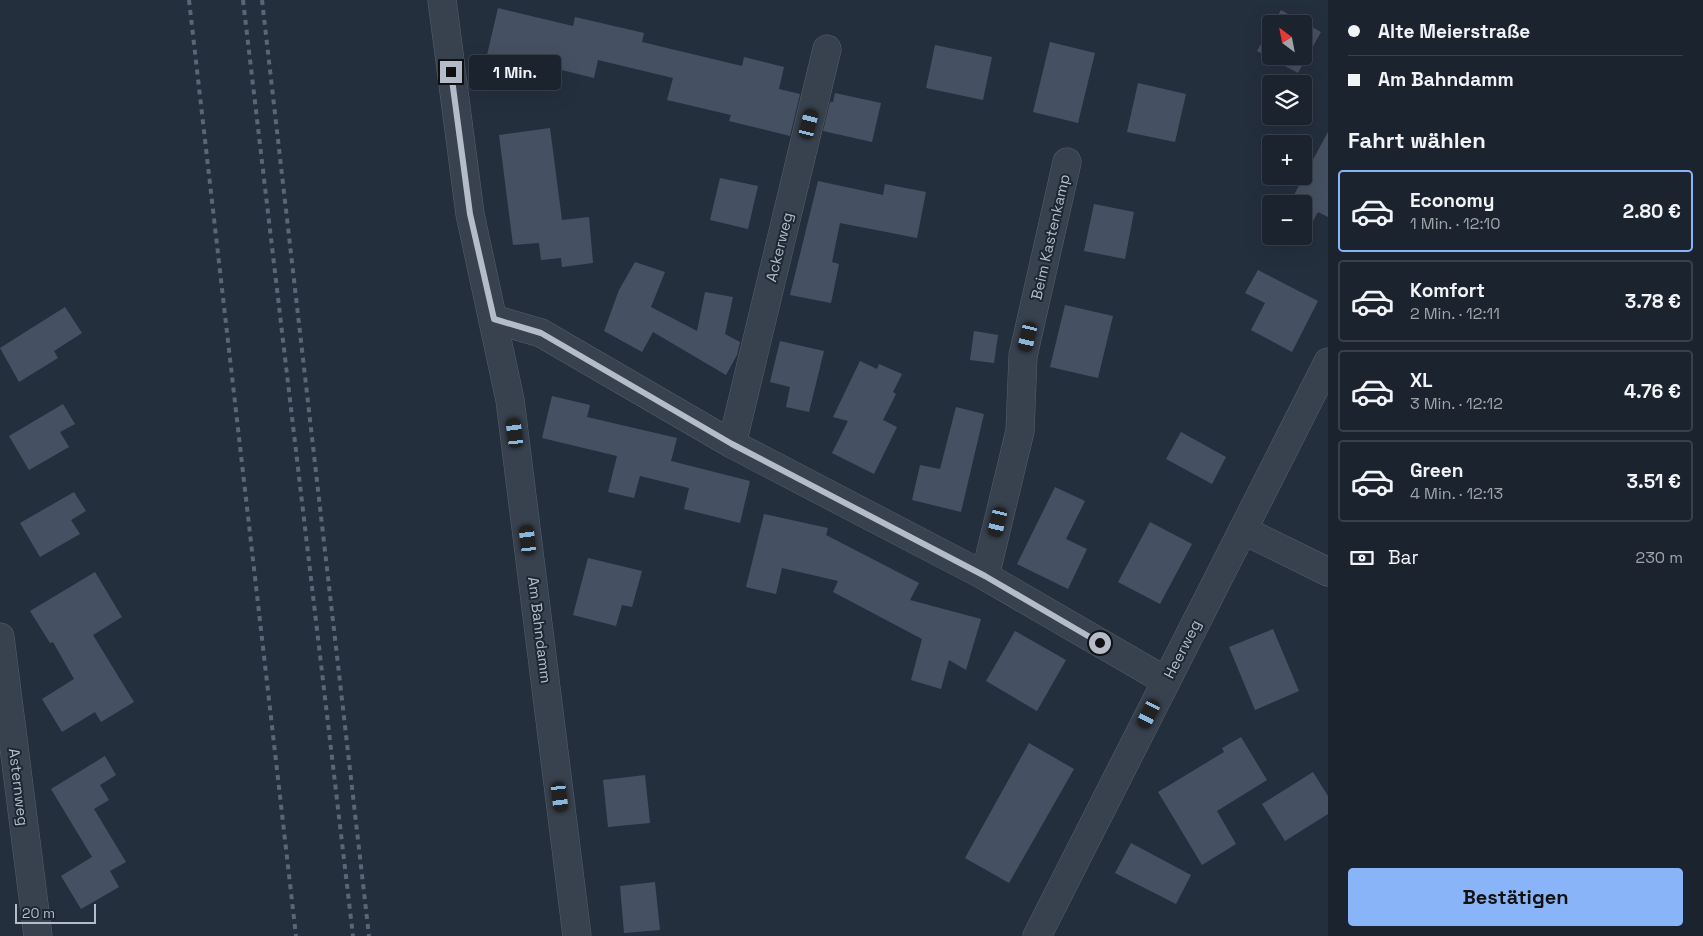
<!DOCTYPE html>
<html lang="de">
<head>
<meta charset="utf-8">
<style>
  :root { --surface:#1b232e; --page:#242b36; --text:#f1f3f6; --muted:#a0a4aa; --line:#39404a; --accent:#8ab4f8 }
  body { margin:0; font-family:"Space Grotesk",sans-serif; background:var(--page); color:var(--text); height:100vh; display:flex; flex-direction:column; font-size:19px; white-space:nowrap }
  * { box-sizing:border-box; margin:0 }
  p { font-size:16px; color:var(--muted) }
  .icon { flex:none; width:28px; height:28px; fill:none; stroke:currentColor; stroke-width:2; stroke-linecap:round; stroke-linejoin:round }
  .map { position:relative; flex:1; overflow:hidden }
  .sheet { display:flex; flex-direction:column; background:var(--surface); width:375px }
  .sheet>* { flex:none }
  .banner { display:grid; align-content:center; height:110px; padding:0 20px; background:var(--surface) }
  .needle { width:32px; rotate:328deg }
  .tools { position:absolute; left:1262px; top:15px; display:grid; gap:10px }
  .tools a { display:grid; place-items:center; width:50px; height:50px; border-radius:5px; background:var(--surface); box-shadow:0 5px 20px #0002,0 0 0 1px var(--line); font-size:25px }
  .scale { position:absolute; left:15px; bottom:12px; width:81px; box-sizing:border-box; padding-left:5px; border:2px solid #b4bcc9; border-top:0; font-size:14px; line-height:18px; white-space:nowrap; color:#b4bcc9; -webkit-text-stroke:4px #1d2633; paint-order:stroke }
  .end { position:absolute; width:22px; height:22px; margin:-11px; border:6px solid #b4bcc9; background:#111; box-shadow:0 0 0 2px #111 }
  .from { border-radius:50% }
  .bubble { position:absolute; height:35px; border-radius:5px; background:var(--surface); box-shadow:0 5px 20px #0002,0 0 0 1px var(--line); font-size:16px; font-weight:600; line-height:35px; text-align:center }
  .car { position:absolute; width:15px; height:30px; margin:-15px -8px; border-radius:6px; box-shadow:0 0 4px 1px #0007; background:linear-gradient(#222 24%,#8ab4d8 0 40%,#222 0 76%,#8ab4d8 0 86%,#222 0) }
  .banner b { display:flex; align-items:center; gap:18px; height:48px; font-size:19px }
  .banner b+b { border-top:1px solid var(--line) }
  .banner i { width:12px; height:12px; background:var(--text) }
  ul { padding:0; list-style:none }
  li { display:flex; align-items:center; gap:15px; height:82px; margin:0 10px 8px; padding:0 10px; border:2px solid var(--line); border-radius:5px }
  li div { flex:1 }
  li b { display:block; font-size:19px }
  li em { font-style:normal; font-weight:600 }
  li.selected { border-color:var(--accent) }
  li>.icon { width:45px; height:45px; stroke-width:1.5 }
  h2 { padding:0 20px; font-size:22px; line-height:60px }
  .pay { display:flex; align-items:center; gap:12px; height:55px; padding:0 20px; font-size:19px }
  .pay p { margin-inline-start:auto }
  .action { display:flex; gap:10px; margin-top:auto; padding:10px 20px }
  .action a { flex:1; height:58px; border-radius:5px; background:var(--accent); color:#111; font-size:20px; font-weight:600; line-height:58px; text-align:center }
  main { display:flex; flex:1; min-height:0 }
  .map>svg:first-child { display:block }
  .building { fill:#455162 }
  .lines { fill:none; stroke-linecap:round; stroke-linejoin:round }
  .minor-casing { stroke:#565f6c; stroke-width:29 }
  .minor { stroke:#38414e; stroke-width:28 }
  .rail { stroke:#5a6575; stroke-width:4; stroke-dasharray:5 5; stroke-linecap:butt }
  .route { stroke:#b4bcc9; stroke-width:6 }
  .labels { text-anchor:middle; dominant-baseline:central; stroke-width:4; stroke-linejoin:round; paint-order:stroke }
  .street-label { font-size:15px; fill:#b4bcc9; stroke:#1d2633 }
</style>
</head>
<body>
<main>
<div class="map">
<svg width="1328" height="936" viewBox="0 0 1328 936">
  <rect width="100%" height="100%" fill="#242f3e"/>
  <!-- building -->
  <g class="building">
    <path d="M498,8L573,26L575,17L644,33L642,42L742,66L744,57L784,67L779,89L800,94L790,136L729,121L731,115L667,100L673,78L598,60L594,78L525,61L524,64L487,55Z"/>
    <path d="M1281,10L1321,32L1298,73L1257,51L1271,26V56H1304V24H1273Z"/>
    <path d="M1050,42L1095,53L1078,123L1033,112Z"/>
    <path d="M935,45L992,57L983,100L926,88Z"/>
    <path d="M1138,83L1186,94L1175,142L1127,132Z"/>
    <path d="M835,93L881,103L872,142L823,131L830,102H833Z"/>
    <path d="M550,128L562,220L589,217L593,263L562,267L561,258L541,260L539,243L513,245L499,135Z"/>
    <path d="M1328,132V217L1318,212L1302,241L1293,236H1304V204H1289Z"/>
    <path d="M720,178L758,186L748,229L710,220Z"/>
    <path d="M818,181L883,195L885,184L926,192L917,238L840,223L832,262L839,264L831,303L790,295Z"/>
    <path d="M1094,204L1134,212L1125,259L1084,251Z"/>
    <path d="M635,262L665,272L651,307L697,331L705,292L733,297L725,334L740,342L737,355L726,375L653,332L642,352L604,331L619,290Z"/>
    <path d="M1258,270L1318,301L1292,352L1251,330L1265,303L1245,293Z"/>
    <path d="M1065,305L1113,316L1098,378L1050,367Z"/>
    <path d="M65,307L82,333L54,351L58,358L19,382L0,348Z"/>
    <path d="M974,331L998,335L994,363L970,360Z"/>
    <path d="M780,341L824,351L809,412L786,407L790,387L770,382Z"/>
    <path d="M860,361L877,369L879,364L902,374L893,392L896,394L883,420L897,427L874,474L832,453L848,421L833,417Z"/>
    <path d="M552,396L590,405L587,417L677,438L671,461L750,481L740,523L684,509L689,488L640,476L634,498L608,492L617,456L542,438Z"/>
    <path d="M63,404L75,424L60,432L69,447L29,470L9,436Z"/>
    <path d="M956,407L984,414L961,512L912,500L920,465L940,469Z"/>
    <path d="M1181,432L1226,457L1212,484L1166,459Z"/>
    <path d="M1055,487L1085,501L1066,539L1087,549L1068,589L1017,564Z"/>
    <path d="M74,492L86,511L71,520L80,534L40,557L20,523Z"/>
    <path d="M764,514L828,528L826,535L919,583L910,600L981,619L966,670L949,660L941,689L911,680L922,639L833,592L838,581L782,568L776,594L746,587Z"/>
    <path d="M1150,522L1192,544L1160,604L1118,582Z"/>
    <path d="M588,558L642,571L632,607L622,605L616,626L573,615Z"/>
    <path d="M95,572L122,617L93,635L134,702L101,722L95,712L62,732L42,699L74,679L53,642L50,643L30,611Z"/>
    <path d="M1273,629L1299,691L1255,710L1229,647Z"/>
    <path d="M1015,631L1066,660L1037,711L986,681Z"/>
    <path d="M1241,737L1267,780L1217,811L1236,844L1202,865L1158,792L1224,752L1222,748Z"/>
    <path d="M1029,743L1074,769L1009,883L965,858Z"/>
    <path d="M105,756L116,775L100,785L109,800L94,809L126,862L110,871L119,887L81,909L61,876L92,857L51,789Z"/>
    <path d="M1313,772L1328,796V814L1285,841L1262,804Z"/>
    <path d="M645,775L650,823L608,827L603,780Z"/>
    <path d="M1131,843L1191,875L1176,904L1115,873Z"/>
    <path d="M655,882L660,930L624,933L620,886Z"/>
  </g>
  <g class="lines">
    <defs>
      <g id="minor">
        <path d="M442,0L470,214L510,400L577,936"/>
        <path d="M493,319L541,333L732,444L985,576L1166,681"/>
        <path d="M732,444L827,49"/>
        <path d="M1243,530L1328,572"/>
        <path d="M985,576L1020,431L1023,356L1067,162"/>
        <path d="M0,637L38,936"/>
        <path d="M1037,936L1328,362"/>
      </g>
    </defs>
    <!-- minor casing -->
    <use href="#minor" class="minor-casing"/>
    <!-- minor -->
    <use href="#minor" class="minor"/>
    <!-- rail -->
    <g class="rail">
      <path d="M189,0L296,936"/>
      <path d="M243,0L353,936"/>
      <path d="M262,0L369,936"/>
    </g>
  </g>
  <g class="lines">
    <!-- route -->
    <path class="route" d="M451,72L470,214L494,319L541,333L732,444L985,576L1100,643"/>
  </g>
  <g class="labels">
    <!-- street labels -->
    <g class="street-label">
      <text transform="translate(1050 237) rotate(-77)">Beim Kastenkamp</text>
      <text transform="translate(779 247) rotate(-76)">Ackerweg</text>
      <text transform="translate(540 630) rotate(83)">Am Bahndamm</text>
      <text transform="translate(1182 649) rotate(-63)">Heerweg</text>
      <text transform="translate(19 787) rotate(83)">Asternweg</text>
    </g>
  </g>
</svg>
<div class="tools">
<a><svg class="needle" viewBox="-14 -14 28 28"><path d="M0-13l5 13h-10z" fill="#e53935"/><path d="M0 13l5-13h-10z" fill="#a0a4aa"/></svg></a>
<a><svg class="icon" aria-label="layers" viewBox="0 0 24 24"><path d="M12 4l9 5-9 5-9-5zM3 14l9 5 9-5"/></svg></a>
<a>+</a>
<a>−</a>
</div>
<div class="scale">20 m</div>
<i class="end from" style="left:1100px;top:643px"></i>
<i class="end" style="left:451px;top:72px"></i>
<div class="bubble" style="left:469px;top:55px;width:92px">1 Min.</div>
<i class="car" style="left:809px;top:124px;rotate:14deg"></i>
<i class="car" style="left:1028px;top:337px;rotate:193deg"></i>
<i class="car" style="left:515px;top:433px;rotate:353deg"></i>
<i class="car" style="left:998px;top:522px;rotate:193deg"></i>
<i class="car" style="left:528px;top:540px;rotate:353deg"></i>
<i class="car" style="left:1149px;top:714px;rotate:207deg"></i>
<i class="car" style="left:560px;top:797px;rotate:173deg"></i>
</div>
<section class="sheet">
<div class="banner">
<b><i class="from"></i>Alte Meierstraße</b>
<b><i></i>Am Bahndamm</b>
</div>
<h2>Fahrt wählen</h2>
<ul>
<li class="selected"><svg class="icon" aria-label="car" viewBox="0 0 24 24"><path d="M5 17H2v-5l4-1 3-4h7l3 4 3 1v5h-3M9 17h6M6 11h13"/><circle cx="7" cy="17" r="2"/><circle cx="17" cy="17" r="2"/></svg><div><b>Economy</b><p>1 Min. · 12:10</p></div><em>2.80 €</em></li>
<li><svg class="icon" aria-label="car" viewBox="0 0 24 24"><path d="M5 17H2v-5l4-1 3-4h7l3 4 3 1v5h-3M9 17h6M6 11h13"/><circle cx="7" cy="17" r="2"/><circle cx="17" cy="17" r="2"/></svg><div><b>Komfort</b><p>2 Min. · 12:11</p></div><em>3.78 €</em></li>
<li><svg class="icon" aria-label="car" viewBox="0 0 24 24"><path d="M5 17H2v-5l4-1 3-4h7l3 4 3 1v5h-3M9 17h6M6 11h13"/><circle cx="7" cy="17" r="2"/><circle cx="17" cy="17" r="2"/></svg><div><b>XL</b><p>3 Min. · 12:12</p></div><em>4.76 €</em></li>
<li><svg class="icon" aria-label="car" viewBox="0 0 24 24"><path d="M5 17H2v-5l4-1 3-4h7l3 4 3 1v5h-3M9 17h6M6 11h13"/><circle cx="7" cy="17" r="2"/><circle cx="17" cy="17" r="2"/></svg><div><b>Green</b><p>4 Min. · 12:13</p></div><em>3.51 €</em></li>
</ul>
<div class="pay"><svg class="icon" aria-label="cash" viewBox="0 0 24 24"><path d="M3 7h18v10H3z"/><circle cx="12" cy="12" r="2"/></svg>Bar<p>230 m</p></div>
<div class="action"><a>Bestätigen</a></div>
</section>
</main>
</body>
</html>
